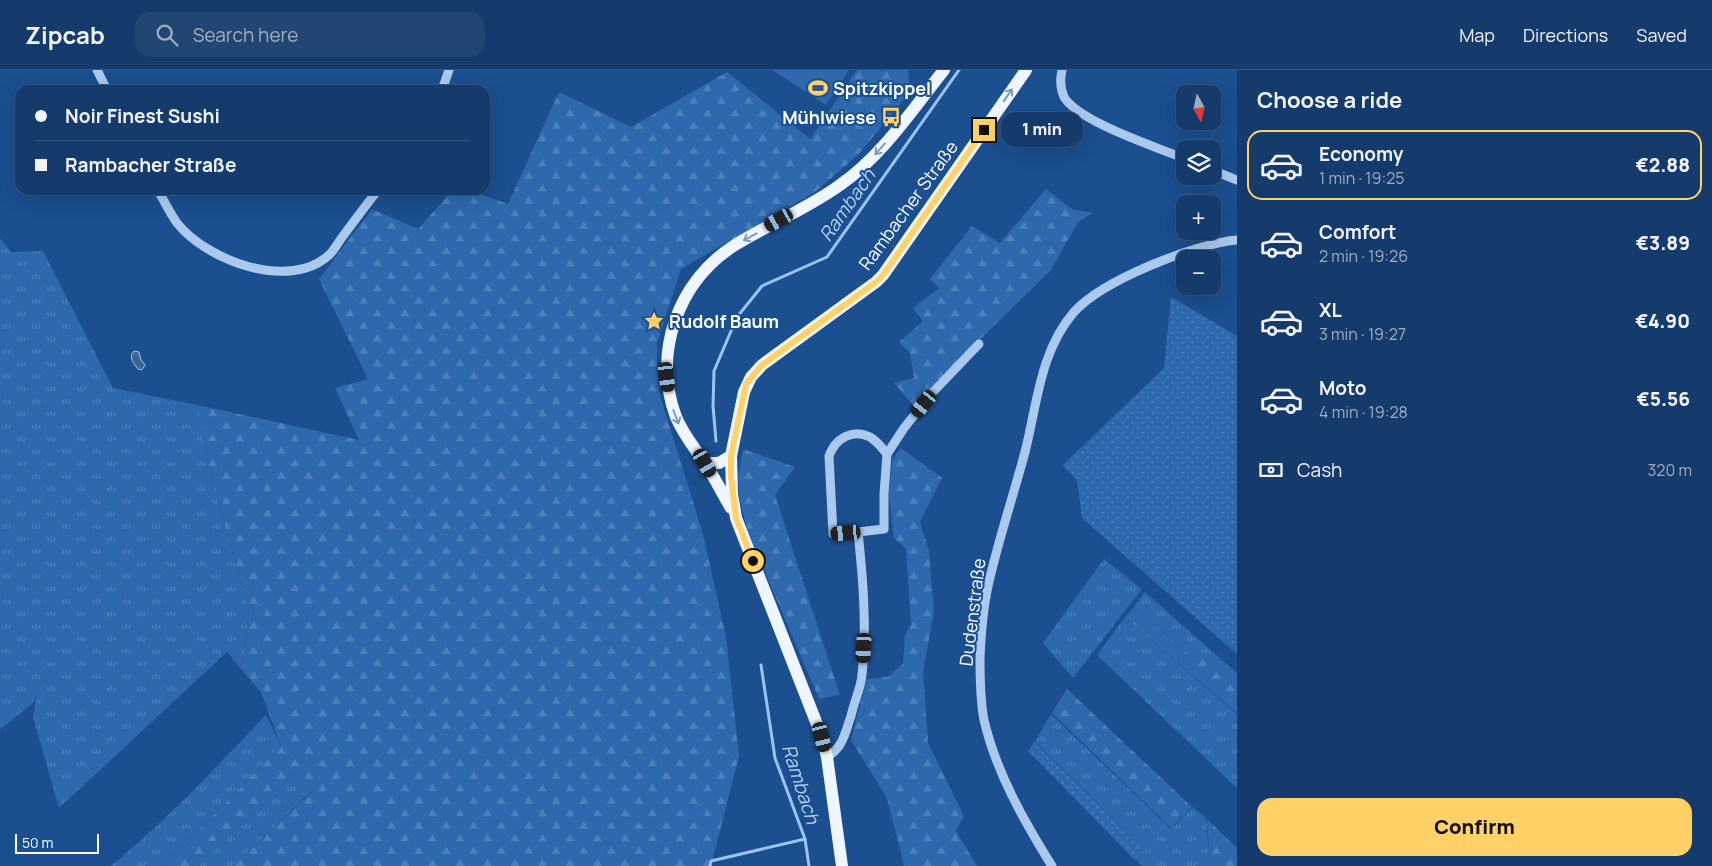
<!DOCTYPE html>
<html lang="en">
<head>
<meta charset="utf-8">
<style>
  :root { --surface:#143b6b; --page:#214673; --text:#f1f3f6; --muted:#9dadc1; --line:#33557e; --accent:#ffd166 }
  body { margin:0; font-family:Manrope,sans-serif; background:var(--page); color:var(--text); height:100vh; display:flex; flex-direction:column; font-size:19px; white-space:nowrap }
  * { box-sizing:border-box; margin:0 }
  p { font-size:16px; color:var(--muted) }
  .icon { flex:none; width:28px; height:28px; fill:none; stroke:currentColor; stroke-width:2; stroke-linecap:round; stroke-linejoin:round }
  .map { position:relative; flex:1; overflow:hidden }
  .sheet { display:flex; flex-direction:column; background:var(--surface); width:475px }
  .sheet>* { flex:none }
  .hud { position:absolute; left:15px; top:15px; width:475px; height:110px; border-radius:15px; box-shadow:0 5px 20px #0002,0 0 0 1px var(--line); display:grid; align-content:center; height:110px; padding:0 20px; background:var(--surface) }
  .needle { width:32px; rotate:172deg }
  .buttons { position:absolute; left:1176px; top:15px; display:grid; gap:10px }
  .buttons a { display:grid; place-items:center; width:45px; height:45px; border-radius:10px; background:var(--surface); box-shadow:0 5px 20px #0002,0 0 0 1px var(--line); font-size:25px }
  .scale { position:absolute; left:15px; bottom:12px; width:84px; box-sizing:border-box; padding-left:5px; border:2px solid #fff; border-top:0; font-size:14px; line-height:18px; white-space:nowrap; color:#fff; -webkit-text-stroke:4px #1b4f8f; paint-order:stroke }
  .end { position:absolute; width:22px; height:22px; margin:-11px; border:6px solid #ffd166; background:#111; box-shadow:0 0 0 2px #111 }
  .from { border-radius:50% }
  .bubble { position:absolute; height:35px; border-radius:15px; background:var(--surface); box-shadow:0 5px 20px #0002,0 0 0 1px var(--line); font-size:16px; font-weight:800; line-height:35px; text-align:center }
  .car { position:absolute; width:15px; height:30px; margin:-15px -8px; border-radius:6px; box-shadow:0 0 4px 1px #0007; background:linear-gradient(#222 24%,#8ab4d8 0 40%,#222 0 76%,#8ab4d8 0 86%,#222 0) }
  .hud b { display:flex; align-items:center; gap:18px; height:48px; font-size:19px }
  .hud b+b { border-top:1px solid var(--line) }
  .hud i { width:12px; height:12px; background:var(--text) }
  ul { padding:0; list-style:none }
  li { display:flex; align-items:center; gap:15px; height:70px; margin:0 10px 8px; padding:0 10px; border:2px solid transparent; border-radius:15px }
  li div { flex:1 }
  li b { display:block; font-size:19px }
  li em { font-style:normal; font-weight:800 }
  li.active { border-color:var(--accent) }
  li>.icon { width:45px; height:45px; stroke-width:1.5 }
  h2 { padding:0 20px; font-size:22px; line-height:60px }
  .pay { display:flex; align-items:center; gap:12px; height:55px; padding:0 20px; font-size:19px }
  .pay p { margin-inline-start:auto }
  .button { display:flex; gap:10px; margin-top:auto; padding:10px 20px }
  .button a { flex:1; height:58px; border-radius:15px; background:var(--accent); color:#111; font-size:20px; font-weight:800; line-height:58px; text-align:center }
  header { display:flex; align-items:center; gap:30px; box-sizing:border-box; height:70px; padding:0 25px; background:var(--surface); border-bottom:1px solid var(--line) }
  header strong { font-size:24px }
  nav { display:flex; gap:28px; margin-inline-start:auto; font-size:18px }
  .search { width:350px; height:45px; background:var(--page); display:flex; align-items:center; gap:12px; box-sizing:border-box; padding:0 18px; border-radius:15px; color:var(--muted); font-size:19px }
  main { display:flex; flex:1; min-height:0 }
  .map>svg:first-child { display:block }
  .grass { fill:url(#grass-tufts) }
  .forest { fill:url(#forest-firs) }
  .park { fill:url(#park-dots) }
  .pitch { fill:#2e69ad }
  .water { fill:url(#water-ripples); stroke:#9cc4f0 }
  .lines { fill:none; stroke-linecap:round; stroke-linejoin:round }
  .stream { stroke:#9cc4f0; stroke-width:3 }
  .minor { stroke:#a9c9ee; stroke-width:9 }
  .major { stroke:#f0f6ff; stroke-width:12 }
  .oneway { stroke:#7b9ac1 }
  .route { stroke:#ffd166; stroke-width:6 }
  .labels { text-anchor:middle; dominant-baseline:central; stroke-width:4; stroke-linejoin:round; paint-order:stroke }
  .poi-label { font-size:18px; font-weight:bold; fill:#fff; stroke:#1b4f8f; text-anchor:start }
  .street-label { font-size:18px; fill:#fff; stroke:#1b4f8f }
  .water-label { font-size:19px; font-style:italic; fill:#b5d3f5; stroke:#1b4f8f }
</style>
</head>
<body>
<header>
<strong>Zipcab</strong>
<div class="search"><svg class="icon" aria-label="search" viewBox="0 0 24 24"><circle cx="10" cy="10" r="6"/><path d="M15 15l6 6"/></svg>Search here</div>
<nav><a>Map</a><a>Directions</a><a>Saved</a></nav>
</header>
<main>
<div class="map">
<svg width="1237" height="796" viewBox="0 0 1237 796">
  <defs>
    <pattern id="grass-tufts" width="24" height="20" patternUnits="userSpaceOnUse" patternTransform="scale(1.25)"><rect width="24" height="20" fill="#2e69ad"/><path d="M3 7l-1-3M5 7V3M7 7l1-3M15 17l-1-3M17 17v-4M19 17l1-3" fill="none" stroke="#4d80b9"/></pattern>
    <pattern id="forest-firs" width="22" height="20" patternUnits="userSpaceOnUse" patternTransform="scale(1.25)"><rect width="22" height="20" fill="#2e69ad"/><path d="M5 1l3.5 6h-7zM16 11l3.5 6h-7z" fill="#4d80b9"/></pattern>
    <pattern id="park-dots" width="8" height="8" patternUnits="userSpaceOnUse" patternTransform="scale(1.25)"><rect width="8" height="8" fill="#2e69ad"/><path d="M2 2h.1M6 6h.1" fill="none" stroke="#4d80b9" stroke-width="1.8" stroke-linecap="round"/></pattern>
    <pattern id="water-ripples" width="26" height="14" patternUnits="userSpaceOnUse" patternTransform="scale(1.25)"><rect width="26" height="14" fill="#3c6290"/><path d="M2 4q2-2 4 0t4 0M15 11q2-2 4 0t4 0" fill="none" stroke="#597aa1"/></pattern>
  </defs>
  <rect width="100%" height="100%" fill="#1b4f8f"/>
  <!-- grass -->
  <g class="grass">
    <path d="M0,168L11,182L43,181L113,318L197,335L210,403L249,540L242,600L227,582L59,738L33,647L37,626L32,634L0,659Z"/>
    <path d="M1104,489L1142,519L1073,608L1043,573Z"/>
    <path d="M1145,522L1223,591L1191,586L1134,537Z"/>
    <path d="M1125,547L1237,644V718L1097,585Z"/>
    <path d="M1051,644L1171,759L1193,737L1206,748L1210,796H1142L1136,790L1146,780L1035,672Z"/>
    <path d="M266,645L281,676L163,796H111C167,750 216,697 266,645Z"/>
    <path d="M293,704L312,721L233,796H198Z"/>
  </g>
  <!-- forest -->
  <g class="forest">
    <path d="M857,0H908L910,22L858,85L815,122L681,199L657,273V302L660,326L703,464L726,567L739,686L711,796H233L312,722L293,704L198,796H163L281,676L261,622L242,600L249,540L210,403L197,335L359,370L335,318L368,309L319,209L372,139L418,159L453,120H468L508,134L559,22L631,57L727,2L810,69Z"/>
    <path d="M1046,119L1072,139L1092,143L1078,152L1051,200L913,335L894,313L914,308L910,283L899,272L923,251L913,238L939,218L930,209L972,156L1000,173Z"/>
    <path d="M901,378L942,408L920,452L929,481L934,542L923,601L928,673L964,746L956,761L977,796H904L887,728L851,670L867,609L888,607L903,594L905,565L911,555L906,479L894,468L889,425L892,390Z"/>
    <path d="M743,379L795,397L775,425L840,625L819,629L748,462L740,431L738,408Z"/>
    <path d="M1134,537L1191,586L1223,591L1237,603V643L1125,547Z"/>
    <path d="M1067,619L1192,737L1171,758L1052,643Z"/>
    <path d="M1207,749L1237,778V796H1210Z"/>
  </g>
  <!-- park -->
  <g class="park">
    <path d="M1171,227L1237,266V584L1082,448L1077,410L1063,395L1164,298Z"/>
    <path d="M1034,672L1146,780L1135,790L1028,681Z"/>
  </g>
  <!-- pitch -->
  <path class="pitch" d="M772,0H849L826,35Z"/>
  <!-- water -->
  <path class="water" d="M134,281L139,282L141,290L145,295L142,300L138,299C134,294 128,287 134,281Z"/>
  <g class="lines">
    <!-- stream -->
    <g class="stream">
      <path d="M716,371L713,336L714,301L737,247L762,216L827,187L959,0"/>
      <path d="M761,595L775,688L805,769L809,796"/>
      <path d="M710,796L711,791L805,769"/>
    </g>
    <!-- minor -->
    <g class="minor">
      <path d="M97,0L107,20"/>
      <path d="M1062,0C1060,9 1060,18 1064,27C1079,52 1157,77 1185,89"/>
      <path d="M442,20L449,0"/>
      <path d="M1212,100L1237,110"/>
      <path d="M158,120C164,131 170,143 177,153C207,191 291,222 330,184C335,179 339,171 343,166C355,150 366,135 378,120"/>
      <path d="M858,462L884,459V424L887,384L904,358L933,322L979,274"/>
      <path d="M827,687C843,678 845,663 851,646C854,632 861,618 862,605C867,557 863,509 858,462L833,464L829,386C835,369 852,358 870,367C877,371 882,378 887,384"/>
      <path d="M1052,796C1024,751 996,702 984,650C980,630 980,608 980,588C981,565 983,539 988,516C998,471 1013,427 1025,382C1037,335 1040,281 1074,242C1103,210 1194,174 1237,170"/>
    </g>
    <!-- major -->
    <g class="major">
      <path d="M705,393H719L731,386"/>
      <path d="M731,438C722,423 714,406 704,392C694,377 683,364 676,347C652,283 678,211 735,175C769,154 807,139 840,115C882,86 912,40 944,0"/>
      <path d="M842,796L827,687L822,667L736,448L732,424L731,386L744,322L751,307L762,295L876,212L883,205L1026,0"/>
    </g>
  </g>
  <!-- one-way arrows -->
  <defs><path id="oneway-shaft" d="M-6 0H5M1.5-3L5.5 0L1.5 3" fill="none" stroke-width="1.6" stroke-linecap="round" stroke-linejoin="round" transform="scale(1.25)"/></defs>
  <g class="oneway">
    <use href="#oneway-shaft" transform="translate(1008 25) rotate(-55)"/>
    <use href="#oneway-shaft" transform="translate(880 79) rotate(131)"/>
    <use href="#oneway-shaft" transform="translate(750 167) rotate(151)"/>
    <use href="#oneway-shaft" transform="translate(676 347) rotate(69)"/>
  </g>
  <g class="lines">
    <!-- route -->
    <path class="route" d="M753,491L736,448L731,407V386L746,314L762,295L876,212L883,205L984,60"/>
  </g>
  <!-- icons -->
  <defs>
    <symbol id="stadium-bare" viewBox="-9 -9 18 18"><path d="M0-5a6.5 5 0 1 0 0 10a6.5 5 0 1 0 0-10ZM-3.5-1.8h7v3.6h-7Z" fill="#ffd166" stroke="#1b4f8f" stroke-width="2.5" paint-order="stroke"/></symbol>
    <symbol id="bus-bare" viewBox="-9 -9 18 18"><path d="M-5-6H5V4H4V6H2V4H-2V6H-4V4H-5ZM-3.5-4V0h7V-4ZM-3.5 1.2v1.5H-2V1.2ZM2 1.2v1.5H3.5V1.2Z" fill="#ffd166" stroke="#1b4f8f" stroke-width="2.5" paint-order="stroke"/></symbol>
    <symbol id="sight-bare" viewBox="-9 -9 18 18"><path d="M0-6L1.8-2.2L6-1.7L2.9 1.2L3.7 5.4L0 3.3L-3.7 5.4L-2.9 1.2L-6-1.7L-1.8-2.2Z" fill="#ffd166" stroke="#1b4f8f" stroke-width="2.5" paint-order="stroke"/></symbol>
  </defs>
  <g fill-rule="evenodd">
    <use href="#stadium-bare" x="804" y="4" width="28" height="28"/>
    <use href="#bus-bare" x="877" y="33" width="28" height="28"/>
    <use href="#sight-bare" x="640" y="237" width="28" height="28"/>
  </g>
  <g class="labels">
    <!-- poi labels -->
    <g class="poi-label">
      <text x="833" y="18">Spitzkippel</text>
      <text x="876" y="47" text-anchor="end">Mühlwiese</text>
      <text x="669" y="251">Rudolf Baum</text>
    </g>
    <!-- street labels -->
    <g class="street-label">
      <text transform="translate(908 135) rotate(-54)">Rambacher Straße</text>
      <text transform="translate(972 542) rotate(-83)">Dudenstraße</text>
    </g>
    <!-- water labels -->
    <g class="water-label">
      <text transform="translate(847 135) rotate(-55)">Rambach</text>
      <text transform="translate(801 714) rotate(72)">Rambach</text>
    </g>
  </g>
</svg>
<div class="buttons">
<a><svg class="needle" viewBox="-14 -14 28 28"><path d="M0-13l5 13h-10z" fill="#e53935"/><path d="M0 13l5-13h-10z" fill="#9dadc1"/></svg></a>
<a><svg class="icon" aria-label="layers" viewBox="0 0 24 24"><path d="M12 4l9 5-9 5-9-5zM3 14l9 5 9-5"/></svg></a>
<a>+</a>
<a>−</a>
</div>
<div class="scale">50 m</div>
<i class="end from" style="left:753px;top:491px"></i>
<i class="end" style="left:984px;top:60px"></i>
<div class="bubble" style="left:1001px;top:42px;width:82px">1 min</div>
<i class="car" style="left:779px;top:150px;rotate:241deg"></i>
<i class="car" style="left:667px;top:307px;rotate:173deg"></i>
<i class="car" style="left:924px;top:334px;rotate:219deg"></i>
<i class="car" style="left:705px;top:393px;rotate:150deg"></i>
<i class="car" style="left:846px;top:463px;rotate:265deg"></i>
<i class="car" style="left:864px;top:578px;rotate:183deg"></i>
<i class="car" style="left:822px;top:667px;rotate:166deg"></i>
<div class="hud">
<b><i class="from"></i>Noir Finest Sushi</b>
<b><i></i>Rambacher Straße</b>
</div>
</div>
<section class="sheet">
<h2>Choose a ride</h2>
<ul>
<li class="active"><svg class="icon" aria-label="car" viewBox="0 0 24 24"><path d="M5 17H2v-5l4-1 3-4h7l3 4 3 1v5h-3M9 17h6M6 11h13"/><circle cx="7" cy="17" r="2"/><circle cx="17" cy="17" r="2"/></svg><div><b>Economy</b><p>1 min · 19:25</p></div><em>€2.88</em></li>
<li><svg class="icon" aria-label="car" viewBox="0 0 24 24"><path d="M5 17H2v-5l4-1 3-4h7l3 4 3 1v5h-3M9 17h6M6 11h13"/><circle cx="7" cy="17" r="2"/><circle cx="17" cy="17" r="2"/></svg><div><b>Comfort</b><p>2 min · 19:26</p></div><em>€3.89</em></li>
<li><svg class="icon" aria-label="car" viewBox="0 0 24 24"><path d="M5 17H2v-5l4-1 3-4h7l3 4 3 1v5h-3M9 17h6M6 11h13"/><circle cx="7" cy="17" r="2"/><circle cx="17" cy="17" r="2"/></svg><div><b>XL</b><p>3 min · 19:27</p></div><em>€4.90</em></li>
<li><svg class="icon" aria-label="car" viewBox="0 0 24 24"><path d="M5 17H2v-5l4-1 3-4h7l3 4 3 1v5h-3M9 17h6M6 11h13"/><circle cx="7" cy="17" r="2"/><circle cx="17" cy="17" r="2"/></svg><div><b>Moto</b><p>4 min · 19:28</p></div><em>€5.56</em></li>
</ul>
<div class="pay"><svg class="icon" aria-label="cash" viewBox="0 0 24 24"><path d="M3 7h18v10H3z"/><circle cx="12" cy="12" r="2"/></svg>Cash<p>320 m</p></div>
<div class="button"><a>Confirm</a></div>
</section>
</main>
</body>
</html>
